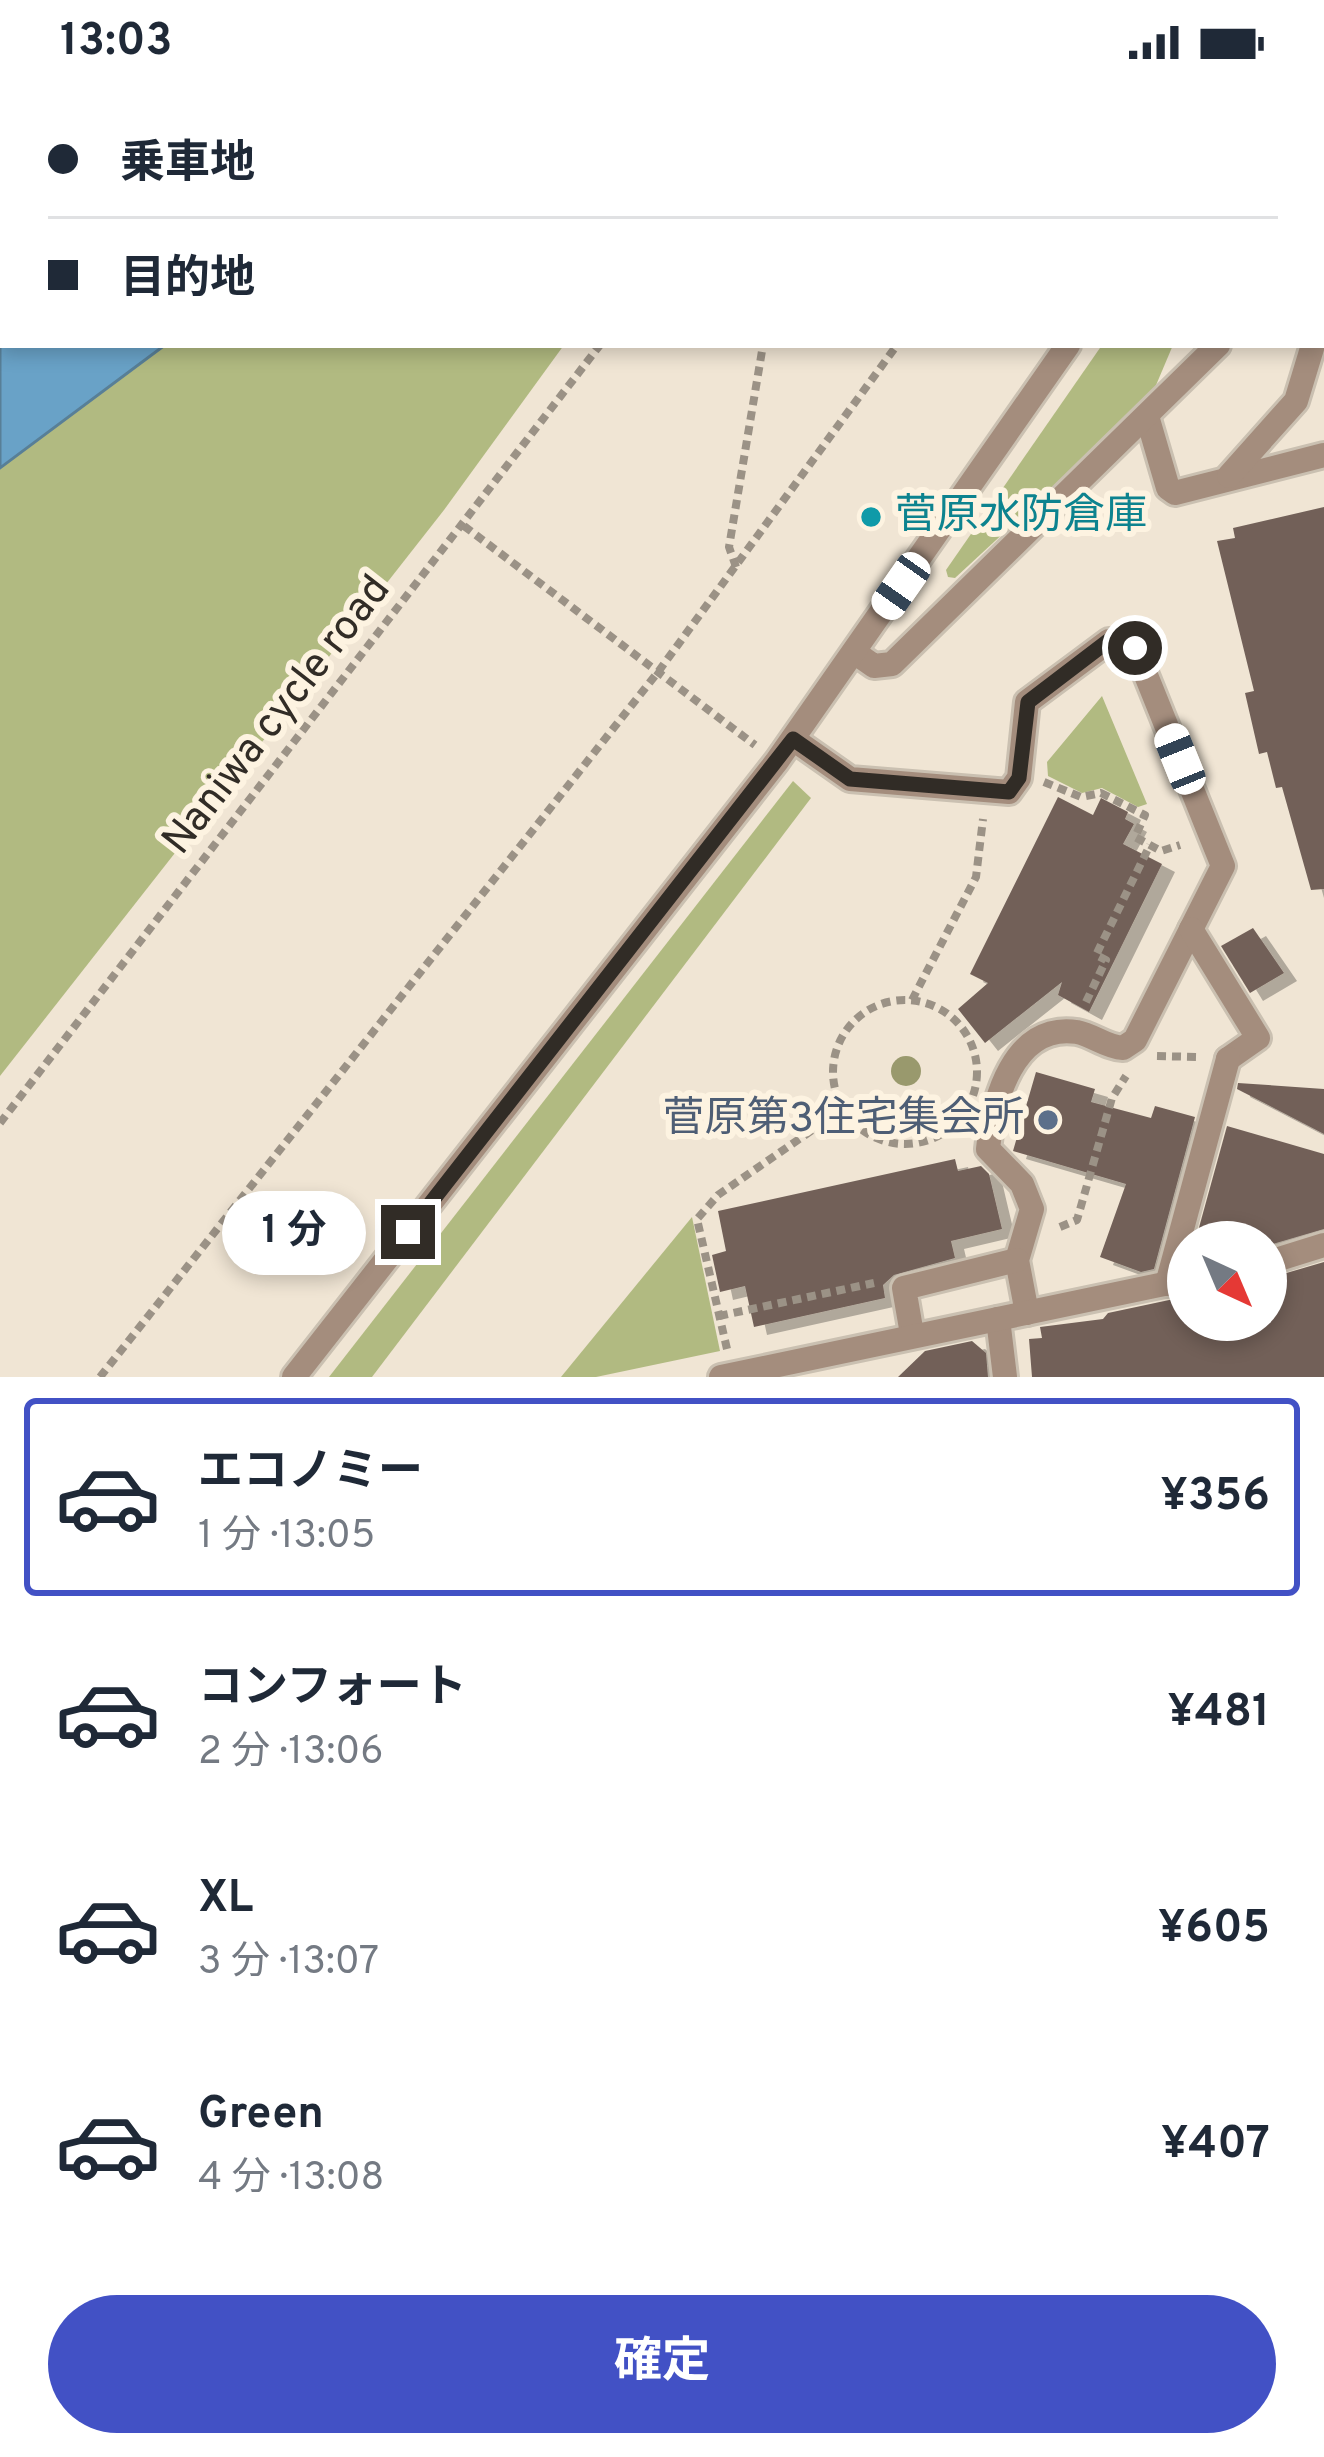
<!DOCTYPE html>
<html lang="ja">
<head>
<meta charset="utf-8">
<style>
  :root { --surface:#fff; --page:#f6f6f7; --text:#1f2937; --muted:#747a83; --line:#e0e1e3; --accent:#4251c5 }
  body { margin:0; font-family:Overpass,"Noto Sans JP",sans-serif; background:var(--page); color:var(--text); height:100vh; display:flex; flex-direction:column; font-size:45px; white-space:nowrap }
  * { box-sizing:border-box; margin:0 }
  p { font-size:39px; color:var(--muted) }
  .icon { flex:none; width:66px; height:66px; fill:none; stroke:currentColor; stroke-width:2; stroke-linecap:round; stroke-linejoin:round }
  .map { position:relative; height:1293px; overflow:hidden }
  .panel { display:flex; flex-direction:column; background:var(--surface); flex:1 }
  .panel>* { flex:none }
  .hud { position:absolute; left:0px; top:0px; width:1326px; height:264px; box-shadow:0 6px 18px #0003; display:grid; align-content:center; height:264px; padding:0 48px; background:var(--surface) }
  .needle { width:78px; rotate:136deg }
  .tools { position:absolute; left:1167px; top:1137px; display:grid; gap:24px }
  .tools a { display:grid; place-items:center; width:120px; height:120px; border-radius:50%; background:var(--surface); box-shadow:0 6px 18px #0003; font-size:60px }
  .end { position:absolute; width:54px; height:54px; margin:-27px; border:15px solid #312c26; background:#fff; box-shadow:0 0 0 6px #fff }
  .from { border-radius:50% }
  .bubble { position:absolute; height:84px; border-radius:42px; background:var(--surface); box-shadow:0 6px 18px #0003; font-size:39px; font-weight:700; line-height:84px; text-align:center }
  .car { position:absolute; width:36px; height:72px; margin:-36px -18px; border-radius:15px; box-shadow:0 0 9px 3px #0007; background:linear-gradient(#fff 24%,#345 0 40%,#fff 0 76%,#345 0 86%,#fff 0) }
  .hud b { display:flex; align-items:center; gap:42px; height:114px; font-size:45px }
  .hud b+b { border-top:3px solid var(--line) }
  .hud i { width:30px; height:30px; background:var(--text) }
  ul { padding:21px 0 0; list-style:none }
  li { display:flex; align-items:center; gap:36px; height:198px; margin:0 24px 18px; padding:0 24px; border:6px solid transparent; border-radius:12px }
  li div { flex:1 }
  li b { display:block; font-size:45px }
  li em { font-style:normal; font-weight:700 }
  li.active { border-color:var(--accent) }
  li>.icon { width:108px; height:108px; stroke-width:1.5 }
  .button { display:flex; gap:24px; margin-top:auto; padding:24px 48px }
  .button a { flex:1; height:138px; border-radius:72px; background:var(--accent); color:#fff; font-size:48px; font-weight:700; line-height:138px; text-align:center }
  .status { display:flex; justify-content:space-between; align-items:center; height:84px; padding:0 60px; background:var(--surface); direction:ltr }
  .status svg { height:33px; fill:currentColor }
  .map>svg:first-child { display:block }
  .green { fill:#b1ba81 }
  .water { fill:#69a2c7; stroke:#587f97; stroke-width:3 }
  .building { fill:#726159; filter:url(#shadow) }
  .lines { fill:none; stroke-linecap:round; stroke-linejoin:round }
  .service-casing { stroke:#cac0b1; stroke-width:30 }
  .minor-casing { stroke:#cac0b1; stroke-width:30 }
  .tertiary-casing { stroke:#cac0b1; stroke-width:30 }
  .path { stroke:#9b9286; stroke-width:8; stroke-dasharray:9 6; stroke-linecap:butt }
  .service { stroke:#a48d7d; stroke-width:24 }
  .minor { stroke:#a48d7d; stroke-width:24 }
  .tertiary { stroke:#a48d7d; stroke-width:24 }
  .tree { fill:#99996d }
  .route { stroke:#312c26; stroke-width:15 }
  .culture-dot { fill:#0f9aa8; stroke:#fdf3e1; stroke-width:4.5 }
  .service-dot { fill:#5c6f8a; stroke:#fdf3e1; stroke-width:4.5 }
  .labels { text-anchor:middle; dominant-baseline:central; stroke-width:12; stroke-linejoin:round; paint-order:stroke }
  .culture-label { font-size:42px; fill:#0d838f; stroke:#fdf3e1; text-anchor:start }
  .street-label { font-size:42px; fill:#312c26; stroke:#fdf3e1 }
  .service-label { font-size:42px; fill:#4e5e75; stroke:#fdf3e1; text-anchor:end }
</style>
</head>
<body>
<div class="status"><b>13:03</b><svg viewBox="0 0 49 12"><path d="M0 12V9h3v3zM5 12V6h3v6zM10 12V3h3v9zM15 12V0h3v12zM26 1h20v11H26zM47 4h2v5h-2z"/></svg></div>
<div class="map">
<svg width="1324" height="1293" viewBox="0 0 1324 1293">
  <defs>
    <filter id="shadow"><feDropShadow dx="13" dy="8" stdDeviation="0" flood-color="#0004"/></filter>
  </defs>
  <rect width="100%" height="100%" fill="#f0e5d4"/>
  <!-- green -->
  <g class="green">
    <path d="M165,261H564L444,426L0,992V384Z"/>
    <path d="M1102,261H1173L1151,313L955,494L948,493L946,486Z"/>
    <path d="M1102,612L1147,720L1138,723L1102,704L1082,709L1048,692L1047,678Z"/>
    <path d="M793,697L811,714L372,1293H329Z"/>
    <path d="M692,1133L720,1267L596,1293H561Z"/>
  </g>
  <!-- water -->
  <path class="water" d="M0,0H486L3,3V261H165L0,384Z"/>
  <!-- building -->
  <g class="building">
    <path d="M1324,423V805L1311,806L1282,703L1276,704L1267,668L1259,670L1245,609L1254,607L1217,457L1235,454L1233,444Z"/>
    <path d="M1058,713L1093,731L1101,714L1128,728L1125,735L1134,740L1123,760L1162,780L1089,928L1058,911L1062,898L985,959L958,925L988,899L970,890Z"/>
    <path d="M1253,844L1284,889L1250,909L1221,862Z"/>
    <path d="M1036,988L1095,1005L1091,1018L1151,1034L1155,1022L1195,1033L1154,1185L1141,1188L1100,1173L1126,1100L1013,1067Z"/>
    <path d="M1238,999L1324,1005V1050L1237,1005Z"/>
    <path d="M1227,1042L1324,1070V1145L1266,1162L1195,1158Z"/>
    <path d="M955,1075L958,1087L981,1082L989,1090L1002,1145L951,1157L955,1174L894,1191L883,1201L885,1214L754,1243L745,1202L720,1208L712,1171L726,1167L718,1127Z"/>
    <path d="M1324,1178V1293H1032L1029,1255L1042,1254L1040,1243L1103,1235L1108,1229L1188,1212V1236H1266V1195Z"/>
    <path d="M972,1257L986,1269L988,1293H898L925,1267Z"/>
  </g>
  <g class="lines">
    <defs>
      <g id="service">
        <path d="M793,655L850,695L1009,708L1019,694L1027,618L1109,557L1135,564L1223,782L1135,956L1123,964C1106,963 1093,951 1077,948C1013,938 993,1018 988,1065L1022,1100L1032,1125L1017,1176L1027,1229"/>
        <path d="M1191,845L1258,954L1228,975"/>
        <path d="M912,1250L904,1204L1017,1176"/>
      </g>
      <g id="minor">
        <path d="M1323,85H1324"/>
        <path d="M1323,192H1324"/>
        <path d="M1323,226L1324,223"/>
        <path d="M1147,332L1168,404L1175,409L1324,371"/>
        <path d="M1229,392L1296,317L1313,261"/>
        <path d="M854,568L874,582L892,580L1218,261"/>
        <path d="M1266,1179L1324,1161"/>
        <path d="M1167,1200L1228,975"/>
        <path d="M998,1235L1005,1293"/>
        <path d="M721,1293L1188,1195"/>
      </g>
      <g id="tertiary">
        <path d="M1226,3L1228,0"/>
        <path d="M294,1293L777,677L1068,261"/>
      </g>
    </defs>
    <!-- service casing -->
    <use href="#service" class="service-casing"/>
    <!-- minor casing -->
    <use href="#minor" class="minor-casing"/>
    <!-- tertiary casing -->
    <use href="#tertiary" class="tertiary-casing"/>
    <!-- path -->
    <g class="path">
      <path d="M1008,0L1012,3"/>
      <path d="M783,3L785,0"/>
      <path d="M1069,3L1071,0"/>
      <path d="M464,442L755,661"/>
      <path d="M736,483L729,463L763,261"/>
      <path d="M1044,698L1081,713L1101,709L1145,731L1135,753L1161,767L1180,761"/>
      <path d="M912,916L976,793L983,735"/>
      <circle cx="905" cy="988" r="72"/>
      <path d="M1086,918L1106,876L1096,871L1150,761"/>
      <path d="M1157,972L1196,973"/>
      <path d="M0,1039L600,261"/>
      <path d="M1060,1143L1077,1136L1112,1014L1126,992"/>
      <path d="M719,1232L874,1199"/>
      <path d="M727,1265L697,1135L718,1111L843,1025"/>
      <path d="M100,1293L658,588L897,261"/>
    </g>
    <!-- service -->
    <use href="#service" class="service"/>
    <!-- minor -->
    <use href="#minor" class="minor"/>
    <!-- tertiary -->
    <use href="#tertiary" class="tertiary"/>
  </g>
  <!-- trees -->
  <circle class="tree" cx="906" cy="987" r="15"/>
  <g class="lines">
    <!-- route -->
    <path class="route" d="M408,1148L793,655L850,695L1009,708L1019,694L1028,618L1108,557L1135,564"/>
  </g>
  <!-- markers -->
  <circle class="culture-dot" cx="871" cy="433" r="12"/>
  <circle class="service-dot" cx="1048" cy="1036" r="12"/>
  <g class="labels">
    <!-- culture labels -->
    <g class="culture-label">
      <text x="895" y="433">菅原水防倉庫</text>
    </g>
    <!-- street labels -->
    <g class="street-label">
      <text transform="translate(278 632) rotate(-52)">Naniwa cycle road</text>
    </g>
    <!-- service labels -->
    <g class="service-label">
      <text x="1024" y="1036">菅原第3住宅集会所</text>
    </g>
  </g>
</svg>
<div class="tools">
<a><svg class="needle" viewBox="-14 -14 28 28"><path d="M0-13l5 13h-10z" fill="#e53935"/><path d="M0 13l5-13h-10z" fill="#747a83"/></svg></a>
</div>
<i class="end from" style="left:1135px;top:564px"></i>
<i class="end" style="left:408px;top:1148px"></i>
<div class="bubble" style="left:222px;top:1107px;width:144px">1 分</div>
<i class="car" style="left:901px;top:502px;rotate:215deg"></i>
<i class="car" style="left:1180px;top:675px;rotate:338deg"></i>
<div class="hud">
<b><i class="from"></i>乗車地</b>
<b><i></i>目的地</b>
</div>
</div>
<section class="panel">
<ul>
<li class="active"><svg class="icon" aria-label="car" viewBox="0 0 24 24"><path d="M5 17H2v-5l4-1 3-4h7l3 4 3 1v5h-3M9 17h6M6 11h13"/><circle cx="7" cy="17" r="2"/><circle cx="17" cy="17" r="2"/></svg><div><b>エコノミー</b><p>1 分 · 13:05</p></div><em>¥356</em></li>
<li><svg class="icon" aria-label="car" viewBox="0 0 24 24"><path d="M5 17H2v-5l4-1 3-4h7l3 4 3 1v5h-3M9 17h6M6 11h13"/><circle cx="7" cy="17" r="2"/><circle cx="17" cy="17" r="2"/></svg><div><b>コンフォート</b><p>2 分 · 13:06</p></div><em>¥481</em></li>
<li><svg class="icon" aria-label="car" viewBox="0 0 24 24"><path d="M5 17H2v-5l4-1 3-4h7l3 4 3 1v5h-3M9 17h6M6 11h13"/><circle cx="7" cy="17" r="2"/><circle cx="17" cy="17" r="2"/></svg><div><b>XL</b><p>3 分 · 13:07</p></div><em>¥605</em></li>
<li><svg class="icon" aria-label="car" viewBox="0 0 24 24"><path d="M5 17H2v-5l4-1 3-4h7l3 4 3 1v5h-3M9 17h6M6 11h13"/><circle cx="7" cy="17" r="2"/><circle cx="17" cy="17" r="2"/></svg><div><b>Green</b><p>4 分 · 13:08</p></div><em>¥407</em></li>
</ul>
<div class="button"><a>確定</a></div>
</section>
</body>
</html>
